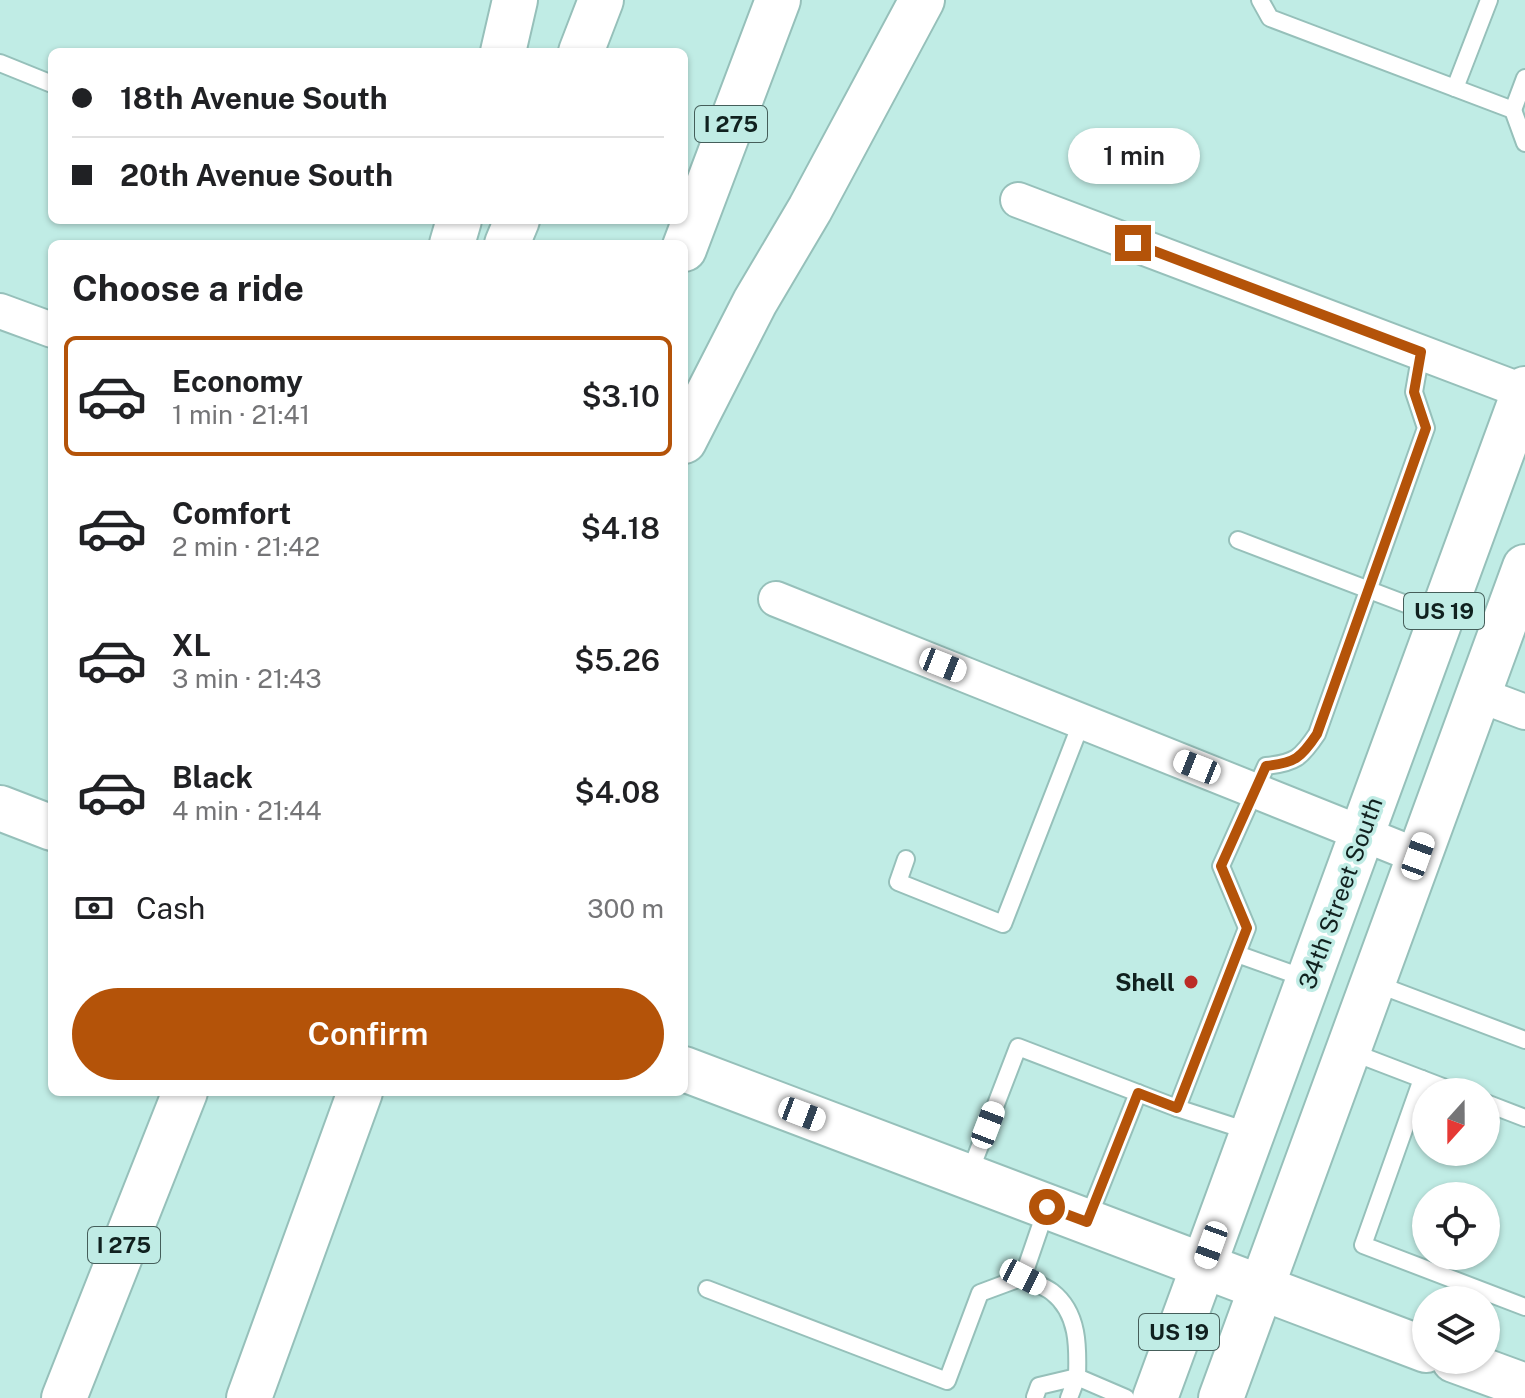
<!DOCTYPE html>
<html lang="en">
<head>
<meta charset="utf-8">
<style>
  :root { --surface:#fff; --page:#f6f6f6; --text:#202124; --muted:#757577; --line:#e0e0e0; --accent:#b45309 }
  body { margin:0; font-family:"Public Sans",sans-serif; background:var(--page); color:var(--text); height:100vh; display:flex; flex-direction:column; font-size:30px; white-space:nowrap }
  * { box-sizing:border-box; margin:0 }
  p { font-size:26px; color:var(--muted) }
  .icon { flex:none; width:44px; height:44px; fill:none; stroke:currentColor; stroke-width:2; stroke-linecap:round; stroke-linejoin:round }
  .map { position:relative; flex:1; overflow:hidden }
  .side { position:absolute; left:48px; top:240px; width:640px; height:856px; display:flex; flex-direction:column; background:var(--surface); border-radius:12px; box-shadow:0 2px 6px #0004 }
  .side>* { flex:none }
  .guide { position:absolute; left:48px; top:48px; width:640px; height:176px; border-radius:12px; box-shadow:0 2px 6px #0004; display:grid; align-content:center; height:176px; padding:0 24px; background:var(--surface) }
  .needle { width:52px; rotate:201deg }
  .controls { position:absolute; left:1412px; top:1078px; display:grid; gap:16px }
  .controls a { display:grid; place-items:center; width:88px; height:88px; border-radius:50%; background:var(--surface); box-shadow:0 2px 6px #0004; font-size:40px }
  .end { position:absolute; width:36px; height:36px; margin:-18px; border:10px solid #b45309; background:#fff; box-shadow:0 0 0 4px #fff }
  .from { border-radius:50% }
  .bubble { position:absolute; height:56px; border-radius:28px; background:var(--surface); box-shadow:0 2px 6px #0004; font-size:26px; font-weight:600; line-height:56px; text-align:center }
  .car { position:absolute; width:24px; height:48px; margin:-24px -12px; border-radius:10px; box-shadow:0 0 6px 2px #0007; background:linear-gradient(#fff 24%,#345 0 40%,#fff 0 76%,#345 0 86%,#fff 0) }
  .guide b { display:flex; align-items:center; gap:28px; height:76px; font-size:30px }
  .guide b+b { border-top:2px solid var(--line) }
  .guide i { width:20px; height:20px; background:var(--text) }
  ul { padding:0; list-style:none }
  li { display:flex; align-items:center; gap:24px; height:120px; margin:0 16px 12px; padding:0 8px; border:4px solid transparent; border-radius:12px }
  li div { flex:1 }
  li b { display:block; font-size:30px }
  li em { font-style:normal; font-weight:600 }
  li.selected { border-color:var(--accent) }
  li>.icon { width:72px; height:72px; stroke-width:1.5 }
  h2 { padding:0 24px; font-size:36px; line-height:96px }
  .pay { display:flex; align-items:center; gap:20px; height:88px; padding:0 24px; font-size:30px }
  .pay p { margin-inline-start:auto }
  .button { display:flex; gap:16px; margin-top:auto; padding:16px 24px }
  .button a { flex:1; height:92px; border-radius:48px; background:var(--accent); color:#fff; font-size:32px; font-weight:600; line-height:92px; text-align:center }
  .map>svg:first-child { display:block }
  .lines { fill:none; stroke-linecap:round; stroke-linejoin:round }
  .lane-casing { stroke:#96c0ba; stroke-width:20 }
  .street-casing { stroke:#96c0ba; stroke-width:38 }
  .secondary-casing { stroke:#96c0ba; stroke-width:48 }
  .highway-casing { stroke:#96c0ba; stroke-width:48 }
  .lane { stroke:#fff; stroke-width:16 }
  .street { stroke:#fff; stroke-width:34 }
  .secondary { stroke:#fff; stroke-width:44 }
  .highway { stroke:#fff; stroke-width:44 }
  .route { stroke:#b45309; stroke-width:10 }
  .poi-dot { fill:#bb2c26; stroke:#c0ece5; stroke-width:3 }
  .labels { text-anchor:middle; dominant-baseline:central; stroke-width:7; stroke-linejoin:round; paint-order:stroke }
  .shield { fill:#c0ece5; stroke:#455e5a; stroke-width:2 }
  .shield-label { font-size:22px; font-weight:bold; fill:#10211f }
  .street-label { font-size:24px; fill:#10211f; stroke:#c0ece5 }
  .poi-label { font-size:24px; font-weight:bold; fill:#10211f; stroke:#c0ece5; text-anchor:end }
</style>
</head>
<body>
<div class="map">
<svg width="1525" height="1398" viewBox="0 0 1525 1398">
  <rect width="100%" height="100%" fill="#c0ece5"/>
  <g class="lines">
    <defs>
      <g id="lane">
        <path d="M1260,0L1270,18L1513,110L1525,78"/>
        <path d="M0,63L52,84"/>
        <path d="M1455,88L1489,0"/>
        <path d="M1513,110L1525,143"/>
        <path d="M1238,540L1440,617"/>
        <path d="M906,859L898,882L1003,924L1082,721"/>
        <path d="M1237,954L1307,979"/>
        <path d="M1374,983L1525,1040"/>
        <path d="M1349,1051L1456,1092"/>
        <path d="M1422,1079L1363,1245L1525,1307"/>
        <path d="M1486,1103L1525,1118"/>
        <path d="M1177,1108L1251,1132"/>
        <path d="M968,1177L1018,1047L1177,1108L1247,928L1221,866L1266,766C1295,763 1301,758 1317,734L1426,428L1414,392L1421,352"/>
        <path d="M1047,1207L1023,1277C1032,1282 1044,1286 1052,1292C1079,1313 1078,1348 1077,1377L1126,1398"/>
        <path d="M1087,1221L1138,1093"/>
        <path d="M707,1289L947,1381L980,1293L1023,1277"/>
        <path d="M1035,1397L1039,1386L1077,1377L1069,1398"/>
      </g>
      <g id="street">
        <path d="M1018,200L1525,392"/>
        <path d="M0,311L52,330"/>
        <path d="M776,599L1418,856"/>
        <path d="M1477,694L1525,712"/>
      </g>
      <g id="secondary">
        <path d="M0,808L52,828"/>
        <path d="M684,1069L1426,1350"/>
        <path d="M1454,1360L1525,1386"/>
      </g>
      <g id="highway">
        <path d="M503,52L515,0"/>
        <path d="M581,52L601,0"/>
        <path d="M452,244L459,220"/>
        <path d="M507,244L517,220"/>
        <path d="M684,249L778,0"/>
        <path d="M684,441L755,302L810,209L922,0"/>
        <path d="M64,1398L185,1092"/>
        <path d="M249,1398L360,1092"/>
        <path d="M1155,1398L1525,389"/>
        <path d="M1221,1398L1525,567"/>
      </g>
    </defs>
    <!-- lane casing -->
    <use href="#lane" class="lane-casing"/>
    <!-- street casing -->
    <use href="#street" class="street-casing"/>
    <!-- secondary casing -->
    <use href="#secondary" class="secondary-casing"/>
    <!-- highway casing -->
    <use href="#highway" class="highway-casing"/>
    <!-- lane -->
    <use href="#lane" class="lane"/>
    <!-- street -->
    <use href="#street" class="street"/>
    <!-- secondary -->
    <use href="#secondary" class="secondary"/>
    <!-- highway -->
    <use href="#highway" class="highway"/>
  </g>
  <g class="lines">
    <!-- route -->
    <path class="route" d="M1047,1207L1087,1222L1138,1093L1177,1108L1247,928L1221,866L1266,766C1295,763 1301,758 1317,734L1426,428L1414,392L1421,352L1133,243"/>
  </g>
  <!-- markers -->
  <circle class="poi-dot" cx="1191" cy="982" r="8"/>
  <g class="labels">
    <!-- shield labels -->
    <g class="shield">
      <rect x="695" y="106" width="72" height="36" rx="6"/>
      <rect x="1404" y="593" width="80" height="36" rx="6"/>
      <rect x="88" y="1227" width="72" height="36" rx="6"/>
      <rect x="1139" y="1314" width="80" height="36" rx="6"/>
    </g>
    <g class="shield-label">
      <text x="731" y="124">I 275</text>
      <text x="1444" y="611">US 19</text>
      <text x="124" y="1245">I 275</text>
      <text x="1179" y="1332">US 19</text>
    </g>
    <!-- street labels -->
    <g class="street-label">
      <text transform="translate(1340 893) rotate(-70)">34th Street South</text>
    </g>
    <!-- poi labels -->
    <g class="poi-label">
      <text x="1175" y="982">Shell</text>
    </g>
  </g>
</svg>
<div class="controls">
<a><svg class="needle" viewBox="-14 -14 28 28"><path d="M0-13l5 13h-10z" fill="#e53935"/><path d="M0 13l5-13h-10z" fill="#757577"/></svg></a>
<a><svg class="icon" aria-label="locate" viewBox="0 0 24 24"><circle cx="12" cy="12" r="6"/><path d="M12 2v4M12 18v4M2 12h4M18 12h4"/></svg></a>
<a><svg class="icon" aria-label="layers" viewBox="0 0 24 24"><path d="M12 4l9 5-9 5-9-5zM3 14l9 5 9-5"/></svg></a>
</div>
<i class="end from" style="left:1047px;top:1207px"></i>
<i class="end" style="left:1133px;top:243px"></i>
<div class="bubble" style="left:1068px;top:128px;width:132px">1 min</div>
<i class="car" style="left:943px;top:665px;rotate:112deg"></i>
<i class="car" style="left:1197px;top:767px;rotate:292deg"></i>
<i class="car" style="left:1418px;top:856px;rotate:20deg"></i>
<i class="car" style="left:802px;top:1114px;rotate:111deg"></i>
<i class="car" style="left:988px;top:1125px;rotate:21deg"></i>
<i class="car" style="left:1211px;top:1245px;rotate:200deg"></i>
<i class="car" style="left:1023px;top:1277px;rotate:117deg"></i>
<div class="guide">
<b><i class="from"></i>18th Avenue South</b>
<b><i></i>20th Avenue South</b>
</div>
<section class="side">
<h2>Choose a ride</h2>
<ul>
<li class="selected"><svg class="icon" aria-label="car" viewBox="0 0 24 24"><path d="M5 17H2v-5l4-1 3-4h7l3 4 3 1v5h-3M9 17h6M6 11h13"/><circle cx="7" cy="17" r="2"/><circle cx="17" cy="17" r="2"/></svg><div><b>Economy</b><p>1 min · 21:41</p></div><em>$3.10</em></li>
<li><svg class="icon" aria-label="car" viewBox="0 0 24 24"><path d="M5 17H2v-5l4-1 3-4h7l3 4 3 1v5h-3M9 17h6M6 11h13"/><circle cx="7" cy="17" r="2"/><circle cx="17" cy="17" r="2"/></svg><div><b>Comfort</b><p>2 min · 21:42</p></div><em>$4.18</em></li>
<li><svg class="icon" aria-label="car" viewBox="0 0 24 24"><path d="M5 17H2v-5l4-1 3-4h7l3 4 3 1v5h-3M9 17h6M6 11h13"/><circle cx="7" cy="17" r="2"/><circle cx="17" cy="17" r="2"/></svg><div><b>XL</b><p>3 min · 21:43</p></div><em>$5.26</em></li>
<li><svg class="icon" aria-label="car" viewBox="0 0 24 24"><path d="M5 17H2v-5l4-1 3-4h7l3 4 3 1v5h-3M9 17h6M6 11h13"/><circle cx="7" cy="17" r="2"/><circle cx="17" cy="17" r="2"/></svg><div><b>Black</b><p>4 min · 21:44</p></div><em>$4.08</em></li>
</ul>
<div class="pay"><svg class="icon" aria-label="cash" viewBox="0 0 24 24"><path d="M3 7h18v10H3z"/><circle cx="12" cy="12" r="2"/></svg>Cash<p>300 m</p></div>
<div class="button"><a>Confirm</a></div>
</section>
</div>
</body>
</html>
